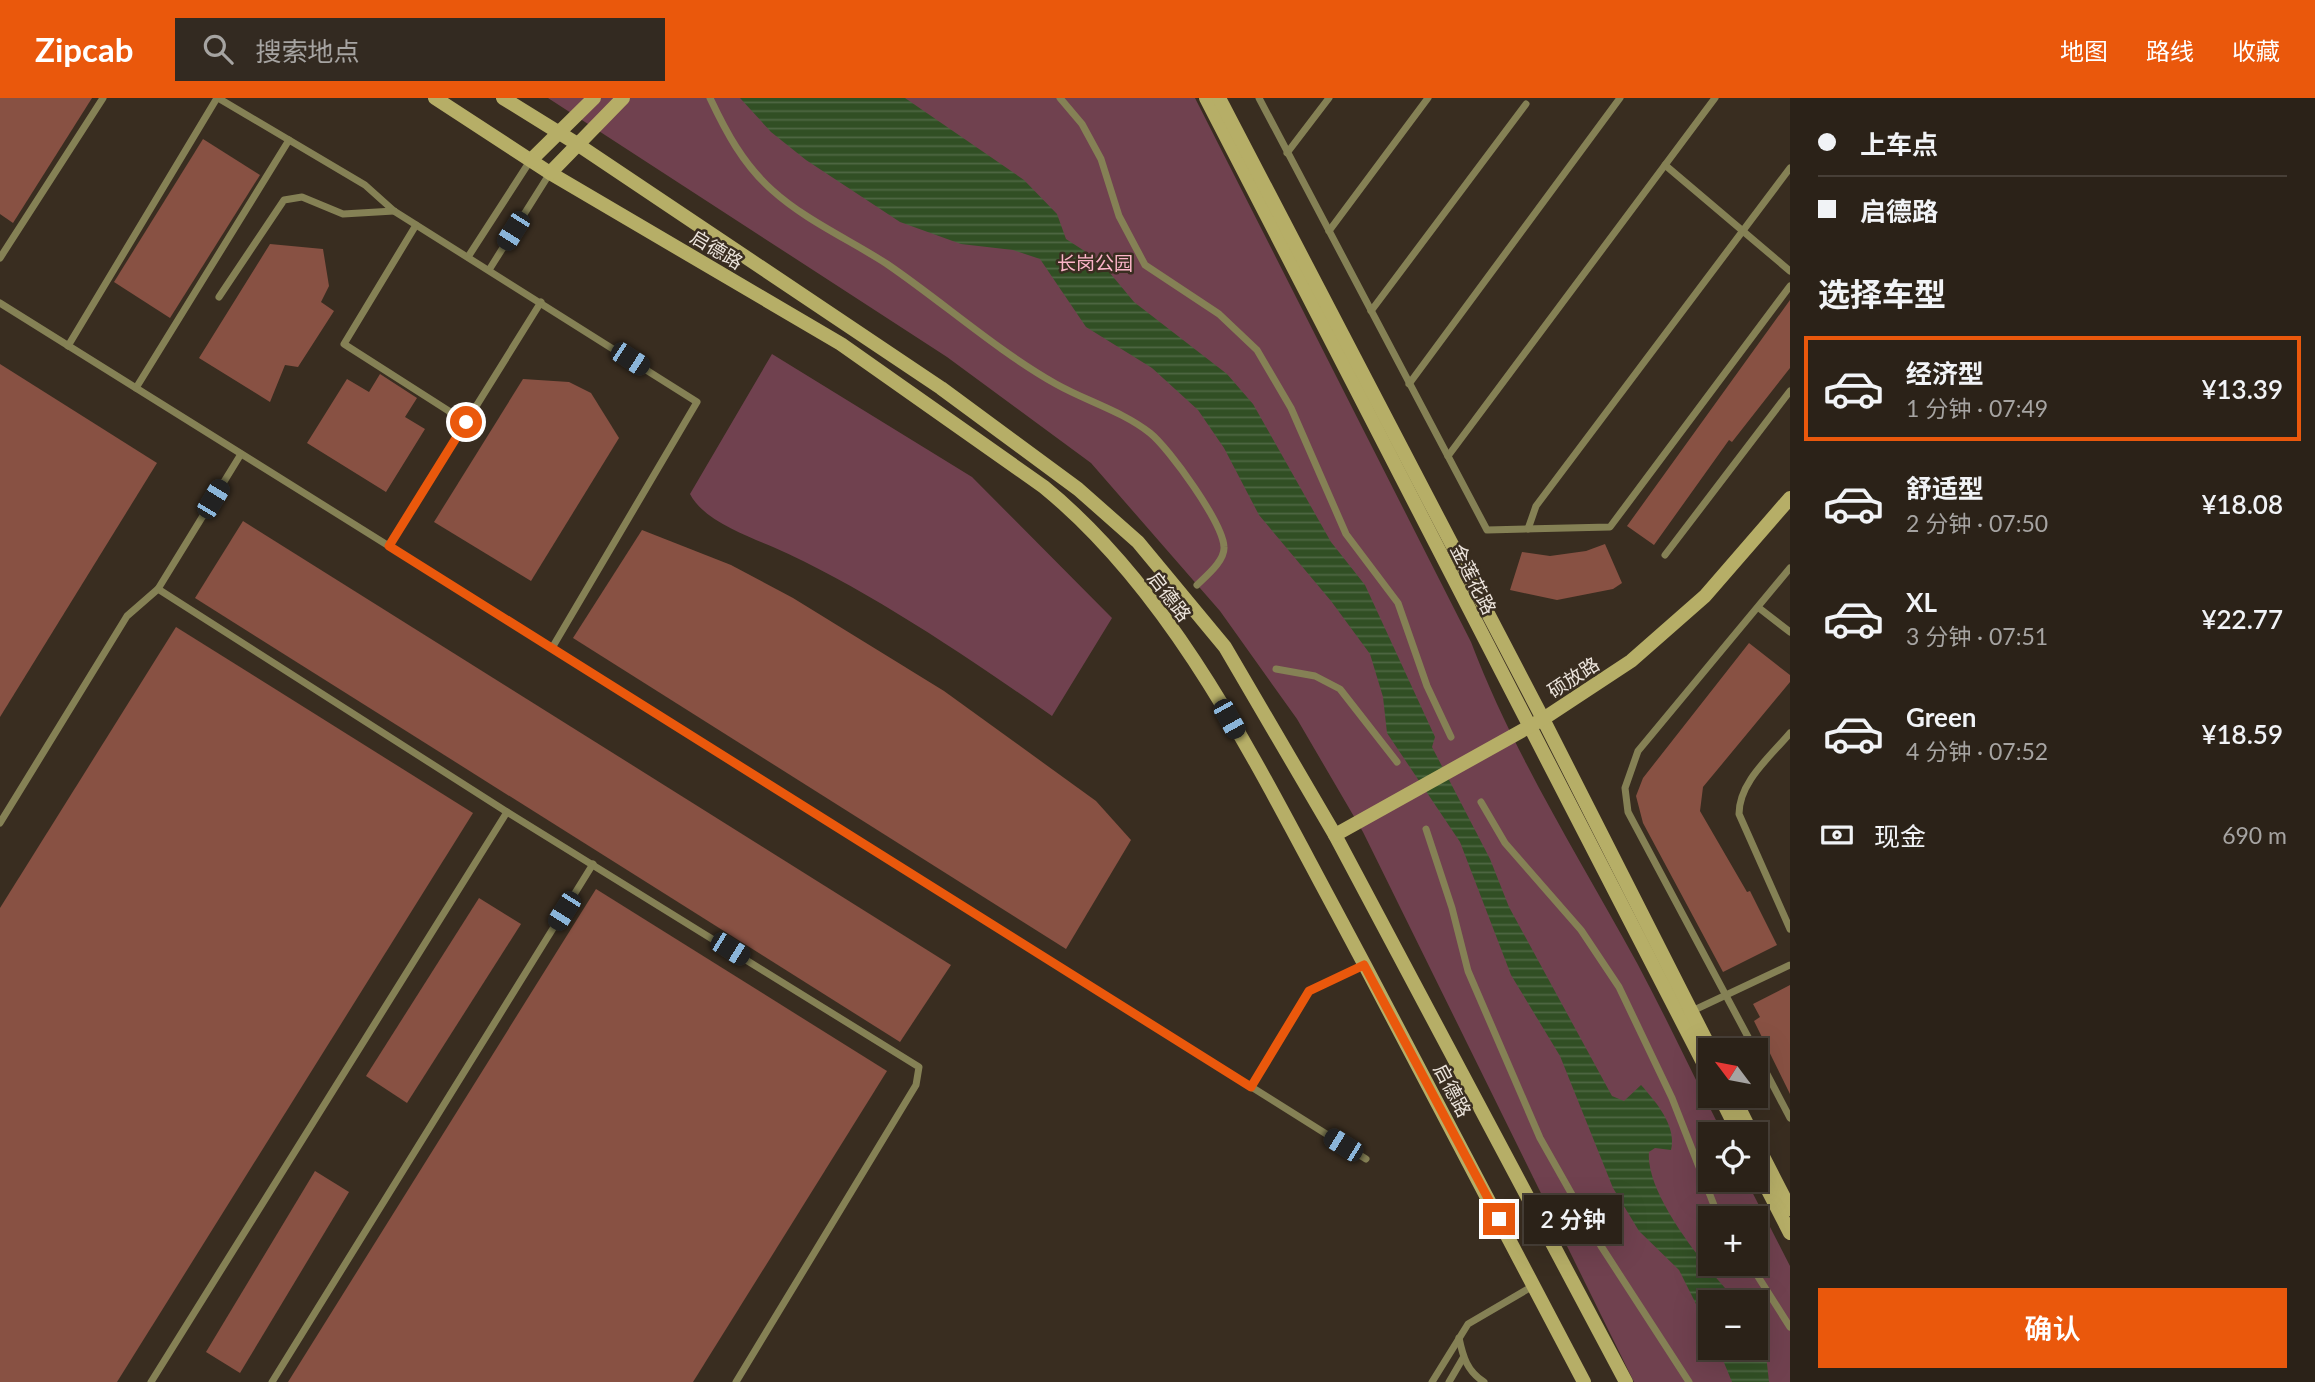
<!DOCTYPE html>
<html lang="zh">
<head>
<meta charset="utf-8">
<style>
  :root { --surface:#2b2218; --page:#332a21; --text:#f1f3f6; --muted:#a6a4a2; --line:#473f37; --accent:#ea580c }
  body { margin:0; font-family:Lato,"Noto Sans SC",sans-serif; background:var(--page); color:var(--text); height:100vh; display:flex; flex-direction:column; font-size:26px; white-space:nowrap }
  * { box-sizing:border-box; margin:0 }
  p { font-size:23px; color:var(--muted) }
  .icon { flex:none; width:38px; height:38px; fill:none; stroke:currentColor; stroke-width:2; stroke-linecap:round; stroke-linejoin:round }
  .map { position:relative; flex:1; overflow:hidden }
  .panel { display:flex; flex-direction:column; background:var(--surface); width:525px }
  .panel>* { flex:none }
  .hud { display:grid; align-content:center; height:154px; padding:0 28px; background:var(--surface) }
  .needle { width:46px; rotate:302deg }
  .fabs { position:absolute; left:1698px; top:940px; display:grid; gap:14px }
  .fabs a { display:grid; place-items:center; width:70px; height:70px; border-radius:0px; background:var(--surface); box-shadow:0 7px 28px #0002,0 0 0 2px var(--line); font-size:35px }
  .end { position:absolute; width:32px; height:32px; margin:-16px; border:9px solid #ea580c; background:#fff; box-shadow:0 0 0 4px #fff }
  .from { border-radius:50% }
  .bubble { position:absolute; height:49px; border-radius:0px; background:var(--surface); box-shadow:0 7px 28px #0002,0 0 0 2px var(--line); font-size:23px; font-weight:600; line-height:49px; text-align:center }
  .car { position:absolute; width:21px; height:42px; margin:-21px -10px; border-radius:9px; box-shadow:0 0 5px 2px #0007; background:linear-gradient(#222 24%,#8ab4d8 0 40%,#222 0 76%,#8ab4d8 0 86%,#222 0) }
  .hud b { display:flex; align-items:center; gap:24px; height:66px; font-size:26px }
  .hud b+b { border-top:2px solid var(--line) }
  .hud i { width:18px; height:18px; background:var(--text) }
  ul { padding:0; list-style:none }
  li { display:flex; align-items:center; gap:21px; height:105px; margin:0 14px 10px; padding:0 14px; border:4px solid transparent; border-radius:0px }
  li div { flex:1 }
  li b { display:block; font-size:26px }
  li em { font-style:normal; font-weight:600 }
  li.active { border-color:var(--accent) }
  li>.icon { width:63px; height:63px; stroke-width:1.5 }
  h2 { padding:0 28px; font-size:32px; line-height:84px }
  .pay { display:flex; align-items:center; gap:18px; height:77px; padding:0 28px; font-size:26px }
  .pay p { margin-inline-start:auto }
  .button { display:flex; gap:14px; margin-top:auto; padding:14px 28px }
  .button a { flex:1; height:80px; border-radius:0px; background:var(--accent); color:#fff; font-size:28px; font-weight:600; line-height:80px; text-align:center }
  header { display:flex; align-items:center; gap:42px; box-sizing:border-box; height:98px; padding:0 35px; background:var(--accent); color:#fff }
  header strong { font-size:33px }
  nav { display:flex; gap:38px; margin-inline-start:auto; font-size:24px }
  .search { width:490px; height:63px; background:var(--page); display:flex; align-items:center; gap:18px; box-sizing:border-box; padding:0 24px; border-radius:0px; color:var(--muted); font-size:26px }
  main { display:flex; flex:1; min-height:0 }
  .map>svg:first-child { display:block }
  .green { fill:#70414f; fill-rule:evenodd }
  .water { fill:url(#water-rules) }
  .building { fill:#885143 }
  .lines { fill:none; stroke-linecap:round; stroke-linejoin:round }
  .lane { stroke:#858155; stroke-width:7 }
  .secondary { stroke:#b6ae67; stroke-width:14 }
  .route { stroke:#ea580c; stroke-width:9 }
  .labels { text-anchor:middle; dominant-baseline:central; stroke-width:5; stroke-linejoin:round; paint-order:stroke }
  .street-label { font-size:19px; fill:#ece4dc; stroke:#392d20 }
  .park-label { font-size:19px; fill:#fcb5c8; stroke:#392d20 }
</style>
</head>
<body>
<header>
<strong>Zipcab</strong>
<div class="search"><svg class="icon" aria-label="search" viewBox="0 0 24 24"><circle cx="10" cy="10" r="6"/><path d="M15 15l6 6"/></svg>搜索地点</div>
<nav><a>地图</a><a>路线</a><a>收藏</a></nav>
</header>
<main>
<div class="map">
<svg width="1790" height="1284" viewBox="0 0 1790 1284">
  <defs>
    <pattern id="water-rules" width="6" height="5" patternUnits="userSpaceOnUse" patternTransform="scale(1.75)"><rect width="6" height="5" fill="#314f24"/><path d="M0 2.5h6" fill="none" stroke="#4f6843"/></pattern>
  </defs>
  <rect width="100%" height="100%" fill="#392d20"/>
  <!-- green -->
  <g class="green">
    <path d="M548,0H1195L1471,544C1514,657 1579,759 1637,865C1667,921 1694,979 1723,1036H1710V1082H1746L1790,1168V1284H1634L1363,734L1297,621L1220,513L1091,365L947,259ZM1710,1120H1755V1166H1710ZM1710,1204H1755V1250H1710Z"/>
    <path d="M772,256L972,379L1112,520L1052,618C967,559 868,491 773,449C747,438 703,422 690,396Z"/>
  </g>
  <!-- water -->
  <g class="water">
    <path d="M740,0H905L1024,82L1057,116L1066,141L1100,163L1134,204L1227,276L1253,306L1331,444L1365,487L1435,639L1432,649L1490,761L1509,809L1612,998L1624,1003L1641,987C1656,1004 1677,1028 1671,1052L1655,1050L1649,1054C1645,1097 1708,1173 1738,1204H1710V1234L1679,1172L1639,1133L1613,1090L1560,958L1511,877L1460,744L1387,635L1383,599L1370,556L1331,503L1259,417L1224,350L1198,312L1152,270L1086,229L1040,161L1013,152L961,146L900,124L806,62L771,34Z"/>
    <path d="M1755,1223L1765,1247L1769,1284H1732L1718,1250H1755Z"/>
  </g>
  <!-- building -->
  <g class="building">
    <path d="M0,0H92L13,125L0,116Z"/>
    <path d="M203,41L260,77L170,220L114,184Z"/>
    <path d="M270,146L323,151L329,188L321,204L334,213L298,269L285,267L270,304L199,260Z"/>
    <path d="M1790,202V270L1732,344L1729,342L1654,447L1627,428Z"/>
    <path d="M0,266L157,365L0,619Z"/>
    <path d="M380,276L417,300L405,319L425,331L386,394L307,345L347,281L369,294Z"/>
    <path d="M523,281L569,284L591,295L619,340L531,483L434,424Z"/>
    <path d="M243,423L951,867L900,944L195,500Z"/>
    <path d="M642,432L731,467L793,500L944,593L1096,703L1131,742L1066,851L573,540Z"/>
    <path d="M1605,446L1622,485L1613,491L1557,502L1510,492L1522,454L1550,458L1586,453Z"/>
    <path d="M176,529L473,715L117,1284H0V810Z"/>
    <path d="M1749,545L1790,577V584L1703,689L1700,713L1747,794L1750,793L1777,847L1723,874L1643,725L1636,698L1643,680Z"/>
    <path d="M596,791L887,973L693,1284H288Z"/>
    <path d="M479,800L521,826L407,1005L366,978Z"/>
    <path d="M1790,887V996L1754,923L1760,919L1753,906Z"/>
    <path d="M315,1073L349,1094L240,1275L206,1254Z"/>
  </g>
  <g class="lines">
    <!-- lane -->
    <g class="lane">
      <path d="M710,0C726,34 743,66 772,92C805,122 850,142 887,166C944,205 996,252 1056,286C1086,303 1122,313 1150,335C1169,350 1223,425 1224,449C1225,463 1206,478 1197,487"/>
      <path d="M1060,0L1082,26L1101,61L1119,118L1145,167L1219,216L1257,252L1291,310L1346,436L1398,505L1427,588L1451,639"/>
      <path d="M1259,0L1487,432L1610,429L1790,188"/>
      <path d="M1287,55L1329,0"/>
      <path d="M1665,67L1790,173"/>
      <path d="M416,127L344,246L466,324"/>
      <path d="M1329,133L1428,0"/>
      <path d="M468,159L530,63"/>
      <path d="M0,160L103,0"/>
      <path d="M489,172L550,75"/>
      <path d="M219,199L284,102L302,99L343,116L394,113"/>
      <path d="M0,205L552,550L697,304L394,113L365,87L218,0"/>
      <path d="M1371,213L1526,6"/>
      <path d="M68,248L217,0"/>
      <path d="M1409,286L1620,0"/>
      <path d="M136,290L289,42"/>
      <path d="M1448,358L1715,0"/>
      <path d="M1528,431L1536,408L1790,70"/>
      <path d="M389,448L541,204"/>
      <path d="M1665,457L1790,293"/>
      <path d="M158,491L507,714L919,969L916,987L736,1284"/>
      <path d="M1759,510L1790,534"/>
      <path d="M552,550L1366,1061"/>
      <path d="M1276,571L1315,578L1340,591L1397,664"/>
      <path d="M1790,635C1770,659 1739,684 1739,716L1790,831"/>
      <path d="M1481,704L1505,745L1581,832L1619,889L1672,1000L1719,1120"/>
      <path d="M0,725L127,518L158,491L241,356"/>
      <path d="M1426,731L1452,810L1468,873L1540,1040L1601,1148L1689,1284"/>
      <path d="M1690,914L1790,867"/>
      <path d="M1755,952L1628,714L1625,690L1638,653L1790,470"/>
      <path d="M1755,953L1790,1020"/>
      <path d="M1251,989L1309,893L1364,867"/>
      <path d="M1750,1166L1790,1229"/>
      <path d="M1459,1240C1463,1259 1467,1273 1484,1284"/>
      <path d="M151,1284L507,714"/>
      <path d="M272,1284L593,766"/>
      <path d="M1432,1284L1468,1226L1533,1188"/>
      <path d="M1449,1284L1463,1260"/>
    </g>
    <!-- secondary -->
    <g class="secondary">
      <path d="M435,0L550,75L841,246L1044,389C1176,497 1258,669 1338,817C1421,972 1502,1128 1584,1284"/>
      <path d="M503,0L574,44L941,290L1078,391L1138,444L1225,549L1335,737L1626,1284"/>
      <path d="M1206,0L1710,978"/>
      <path d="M1219,0L1543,621L1711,952"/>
      <path d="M531,62L594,0"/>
      <path d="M550,75L623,0"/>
      <path d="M1335,737L1543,621L1631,563L1705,498L1790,400"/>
      <path d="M1720,998L1739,1036"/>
      <path d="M1733,998L1752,1036"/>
      <path d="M1755,1043L1790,1111"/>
      <path d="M1755,1067L1790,1135"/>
    </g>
  </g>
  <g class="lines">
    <!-- route -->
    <path class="route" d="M466,324L389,448L1251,989L1309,893L1364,867L1499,1121"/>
  </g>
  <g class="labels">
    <!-- street labels -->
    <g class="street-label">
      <text transform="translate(717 151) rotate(31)">启德路</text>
      <text transform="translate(1474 481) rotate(63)">金莲花路</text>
      <text transform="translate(1170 498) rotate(53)">启德路</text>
      <text transform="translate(1573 579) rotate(-33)">硕放路</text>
      <text transform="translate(1453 992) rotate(62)">启德路</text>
    </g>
    <!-- park labels -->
    <g class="park-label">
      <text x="1095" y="164">长岗公园</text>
    </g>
  </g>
</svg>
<div class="fabs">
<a><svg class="needle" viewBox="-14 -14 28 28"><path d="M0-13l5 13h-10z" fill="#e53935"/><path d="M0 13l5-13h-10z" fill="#a6a4a2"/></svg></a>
<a><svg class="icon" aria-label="locate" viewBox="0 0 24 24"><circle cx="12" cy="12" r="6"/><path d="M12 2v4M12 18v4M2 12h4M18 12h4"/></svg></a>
<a>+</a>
<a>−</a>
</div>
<i class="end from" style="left:466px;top:324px"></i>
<i class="end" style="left:1499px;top:1121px"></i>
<div class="bubble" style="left:1524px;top:1097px;width:98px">2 分钟</div>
<i class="car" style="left:513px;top:133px;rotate:212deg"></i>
<i class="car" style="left:630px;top:261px;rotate:123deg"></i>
<i class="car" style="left:213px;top:401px;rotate:31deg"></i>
<i class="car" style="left:1229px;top:621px;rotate:151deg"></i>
<i class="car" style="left:564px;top:813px;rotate:212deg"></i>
<i class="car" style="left:730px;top:851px;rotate:122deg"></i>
<i class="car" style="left:1343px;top:1047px;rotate:302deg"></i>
</div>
<section class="panel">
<div class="hud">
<b><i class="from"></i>上车点</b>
<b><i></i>启德路</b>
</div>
<h2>选择车型</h2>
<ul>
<li class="active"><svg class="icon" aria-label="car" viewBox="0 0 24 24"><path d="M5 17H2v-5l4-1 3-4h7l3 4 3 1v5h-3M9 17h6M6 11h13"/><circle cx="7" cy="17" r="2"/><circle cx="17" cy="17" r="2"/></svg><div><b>经济型</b><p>1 分钟 · 07:49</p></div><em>¥13.39</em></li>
<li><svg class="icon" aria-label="car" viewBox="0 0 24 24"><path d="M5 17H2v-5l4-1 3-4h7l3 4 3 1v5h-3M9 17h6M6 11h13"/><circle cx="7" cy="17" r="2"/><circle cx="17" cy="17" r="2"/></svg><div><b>舒适型</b><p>2 分钟 · 07:50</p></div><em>¥18.08</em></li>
<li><svg class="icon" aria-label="car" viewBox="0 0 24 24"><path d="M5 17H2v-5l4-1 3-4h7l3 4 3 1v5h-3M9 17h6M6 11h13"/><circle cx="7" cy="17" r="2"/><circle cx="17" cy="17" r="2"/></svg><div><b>XL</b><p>3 分钟 · 07:51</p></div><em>¥22.77</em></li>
<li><svg class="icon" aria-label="car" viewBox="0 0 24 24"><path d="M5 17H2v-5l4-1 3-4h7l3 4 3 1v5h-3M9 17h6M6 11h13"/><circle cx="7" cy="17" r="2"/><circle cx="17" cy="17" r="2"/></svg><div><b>Green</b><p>4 分钟 · 07:52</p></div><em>¥18.59</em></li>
</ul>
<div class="pay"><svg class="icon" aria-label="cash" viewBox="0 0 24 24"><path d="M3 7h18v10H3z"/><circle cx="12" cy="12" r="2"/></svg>现金<p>690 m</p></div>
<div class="button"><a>确认</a></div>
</section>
</main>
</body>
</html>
